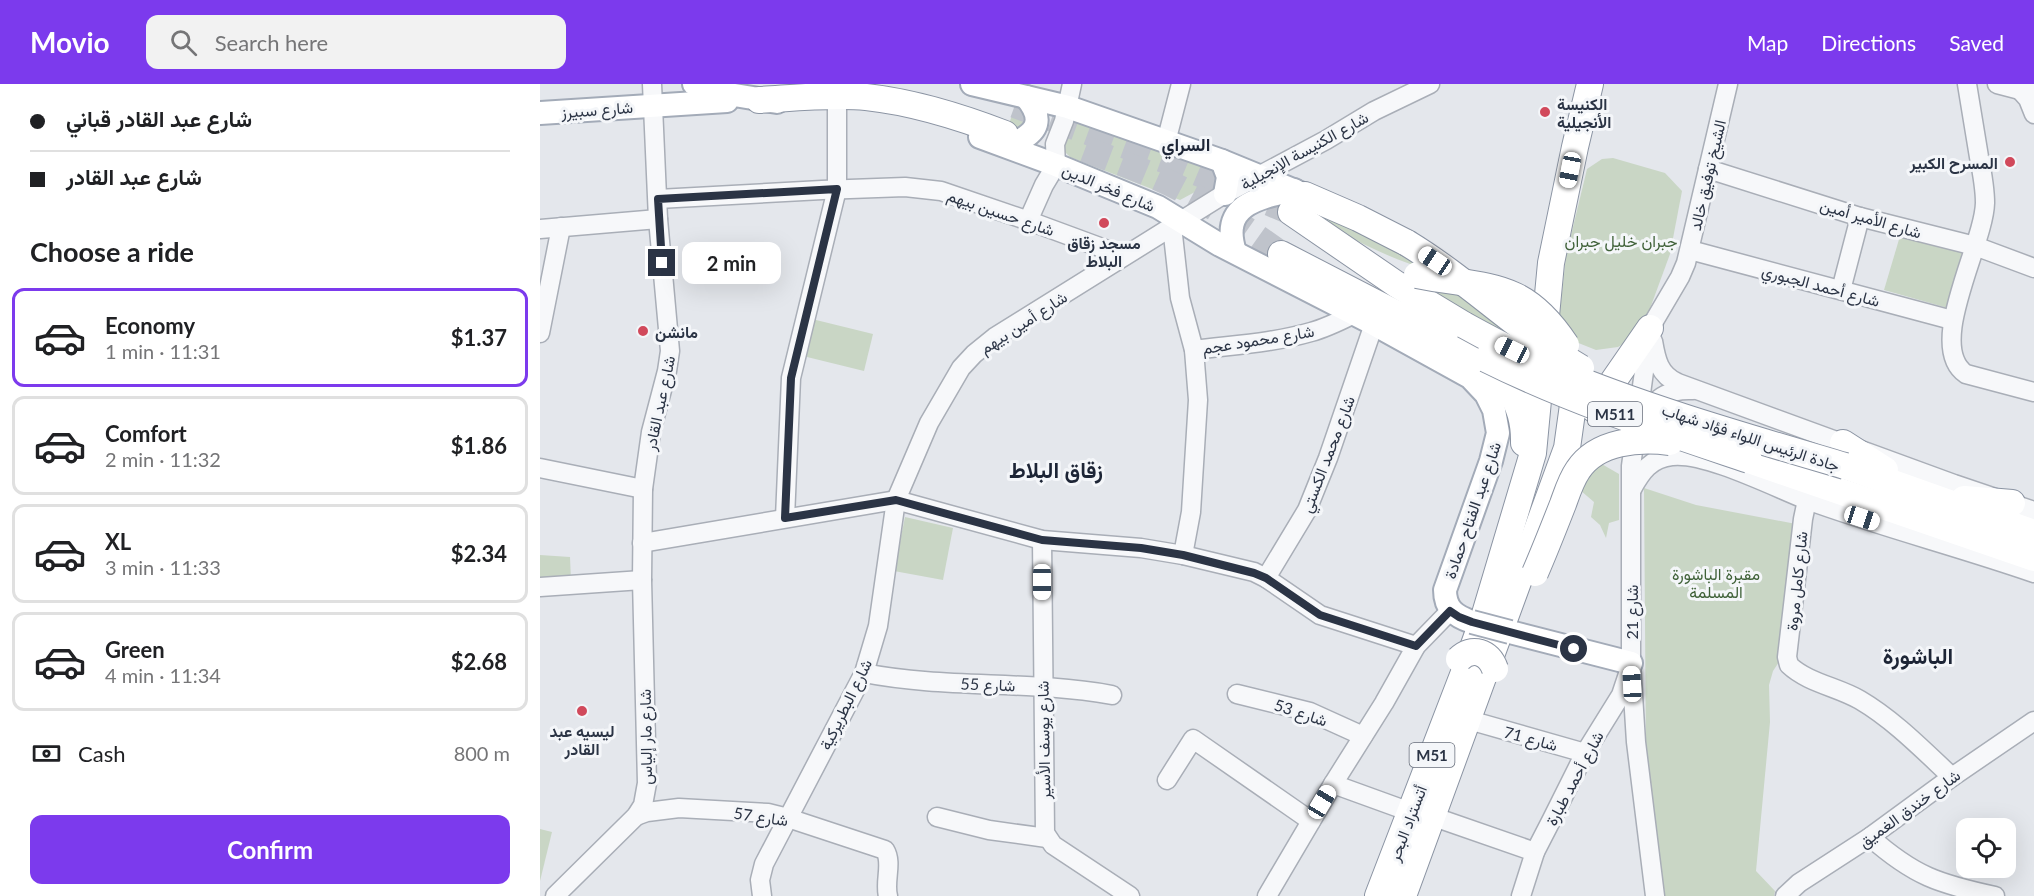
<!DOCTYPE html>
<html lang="en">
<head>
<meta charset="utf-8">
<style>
  :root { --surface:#fff; --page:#f2f2f2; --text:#202124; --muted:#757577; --line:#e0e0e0; --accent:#7c3aed }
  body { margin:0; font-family:Lato,Vazirmatn,sans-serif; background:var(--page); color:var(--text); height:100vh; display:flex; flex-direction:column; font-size:22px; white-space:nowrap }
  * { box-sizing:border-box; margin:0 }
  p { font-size:20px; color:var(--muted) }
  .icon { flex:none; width:33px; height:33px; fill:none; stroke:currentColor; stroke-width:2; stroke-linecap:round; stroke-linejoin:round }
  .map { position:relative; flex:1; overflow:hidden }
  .sheet { display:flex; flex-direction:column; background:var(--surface); width:540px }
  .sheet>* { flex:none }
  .top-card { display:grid; align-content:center; height:132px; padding:0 30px; background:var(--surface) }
  .buttons { position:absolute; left:1416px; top:734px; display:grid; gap:12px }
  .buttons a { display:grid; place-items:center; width:60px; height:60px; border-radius:12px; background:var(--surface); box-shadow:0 6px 24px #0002; font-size:30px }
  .end { position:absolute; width:27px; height:27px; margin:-14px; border:8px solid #2b3445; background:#fff; box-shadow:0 0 0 3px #fff }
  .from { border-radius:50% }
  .bubble { position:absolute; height:42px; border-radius:12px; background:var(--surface); box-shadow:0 6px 24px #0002; font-size:20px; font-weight:700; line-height:42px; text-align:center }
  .car { position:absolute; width:18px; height:36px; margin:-18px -9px; border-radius:8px; box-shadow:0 0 4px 2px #0007; background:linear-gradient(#fff 24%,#345 0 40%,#fff 0 76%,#345 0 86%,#fff 0) }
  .top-card b { display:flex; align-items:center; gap:21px; height:57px; font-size:22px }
  .top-card b+b { border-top:2px solid var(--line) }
  .top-card i { width:15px; height:15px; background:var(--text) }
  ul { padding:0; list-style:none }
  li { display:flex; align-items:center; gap:18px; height:99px; margin:0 12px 9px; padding:0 18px; border:3px solid var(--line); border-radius:12px }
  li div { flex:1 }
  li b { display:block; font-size:22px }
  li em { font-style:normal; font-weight:700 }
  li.on { border-color:var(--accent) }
  li>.icon { width:54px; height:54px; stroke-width:1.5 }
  h2 { padding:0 30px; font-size:27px; line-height:72px }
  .pay { display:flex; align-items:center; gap:15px; height:66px; padding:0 30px; font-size:22px }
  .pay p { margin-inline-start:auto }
  .action { display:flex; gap:12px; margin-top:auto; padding:12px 30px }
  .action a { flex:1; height:69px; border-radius:12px; background:var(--accent); color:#fff; font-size:24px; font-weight:700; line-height:69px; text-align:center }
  header { display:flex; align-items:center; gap:36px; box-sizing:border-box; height:84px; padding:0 30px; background:var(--accent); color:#fff }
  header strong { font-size:28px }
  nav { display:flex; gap:33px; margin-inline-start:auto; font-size:21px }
  .search { width:420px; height:54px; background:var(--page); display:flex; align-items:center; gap:15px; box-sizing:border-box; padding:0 21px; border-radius:12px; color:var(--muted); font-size:22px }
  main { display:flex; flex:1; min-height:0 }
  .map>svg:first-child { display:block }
  .green { fill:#c9d6c5 }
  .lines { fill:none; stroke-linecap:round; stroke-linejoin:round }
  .highway-tunnel { stroke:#bfc3cb; stroke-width:26; stroke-dasharray:26 13; stroke-linecap:butt }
  .minor-casing { stroke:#a9aeb7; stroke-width:21 }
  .major-casing { stroke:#a3abb8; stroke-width:26 }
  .highway-casing { stroke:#8b94a3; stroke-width:28 }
  .minor { stroke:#f7f8fa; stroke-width:18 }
  .major { stroke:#fff; stroke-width:22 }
  .highway { stroke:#fff; stroke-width:26 }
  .major-bridge-casing { stroke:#a3abb8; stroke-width:26; stroke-linecap:butt }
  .highway-bridge-casing { stroke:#8b94a3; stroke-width:28; stroke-linecap:butt }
  .major-bridge { stroke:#fff; stroke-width:22 }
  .highway-bridge { stroke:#fff; stroke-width:26 }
  .route { stroke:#2b3445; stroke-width:8 }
  .poi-dot { fill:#d1495b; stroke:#f4f6f9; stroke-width:2 }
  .labels { text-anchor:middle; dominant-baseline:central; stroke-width:6; stroke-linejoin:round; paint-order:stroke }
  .shield { fill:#f4f6f9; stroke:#676e7b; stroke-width:1.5 }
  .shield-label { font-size:15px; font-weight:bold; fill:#2b3445 }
  .poi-label { font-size:16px; font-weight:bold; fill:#2b3445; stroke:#f4f6f9; text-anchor:start }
  .street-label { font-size:16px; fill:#2b3445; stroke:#f4f6f9 }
  .park-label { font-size:16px; fill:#3f6138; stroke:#f4f6f9 }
  .neighbourhood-label { font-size:18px; font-weight:bold; fill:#1d2536; stroke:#f4f6f9 }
  .district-label { font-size:22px; font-weight:bold; fill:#1d2536; stroke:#f4f6f9 }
</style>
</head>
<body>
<header>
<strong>Movio</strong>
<div class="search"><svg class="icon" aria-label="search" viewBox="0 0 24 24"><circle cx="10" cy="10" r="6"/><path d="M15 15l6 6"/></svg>Search here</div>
<nav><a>Map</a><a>Directions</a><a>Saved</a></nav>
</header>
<main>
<section class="sheet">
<div class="top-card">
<b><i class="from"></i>شارع عبد القادر قباني</b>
<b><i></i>شارع عبد القادر</b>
</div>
<h2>Choose a ride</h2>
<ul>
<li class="on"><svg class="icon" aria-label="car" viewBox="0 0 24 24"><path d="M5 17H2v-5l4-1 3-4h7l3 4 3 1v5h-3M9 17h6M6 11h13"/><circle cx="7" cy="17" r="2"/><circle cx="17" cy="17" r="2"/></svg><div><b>Economy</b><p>1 min · 11:31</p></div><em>$1.37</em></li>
<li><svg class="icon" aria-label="car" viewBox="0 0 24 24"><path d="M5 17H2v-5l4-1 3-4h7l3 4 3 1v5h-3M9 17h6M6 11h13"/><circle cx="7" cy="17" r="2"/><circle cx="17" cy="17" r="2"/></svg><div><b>Comfort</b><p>2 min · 11:32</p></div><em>$1.86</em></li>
<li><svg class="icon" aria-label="car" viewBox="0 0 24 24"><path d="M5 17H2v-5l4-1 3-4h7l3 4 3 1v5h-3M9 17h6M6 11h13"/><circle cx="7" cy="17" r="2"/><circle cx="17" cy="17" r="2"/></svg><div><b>XL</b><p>3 min · 11:33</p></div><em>$2.34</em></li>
<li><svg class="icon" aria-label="car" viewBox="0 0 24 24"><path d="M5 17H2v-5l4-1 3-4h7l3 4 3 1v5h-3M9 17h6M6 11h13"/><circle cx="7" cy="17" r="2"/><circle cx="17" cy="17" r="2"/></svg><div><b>Green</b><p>4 min · 11:34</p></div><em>$2.68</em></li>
</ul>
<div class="pay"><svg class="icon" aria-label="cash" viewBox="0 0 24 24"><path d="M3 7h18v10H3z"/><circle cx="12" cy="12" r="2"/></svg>Cash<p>800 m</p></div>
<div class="action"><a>Confirm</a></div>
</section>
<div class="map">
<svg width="1494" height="812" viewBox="0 0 1494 812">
  <rect width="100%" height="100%" fill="#e4e7ec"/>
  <!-- green -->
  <g class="green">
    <path d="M477,17L492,36L464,54Z"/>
    <path d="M536,33L679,81L681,94L640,116L530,73L523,66L522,46Z"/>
    <path d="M1073,74L1125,89L1142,107L1130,170L1108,230L1097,252L1078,263L1056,266L1031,256L1019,237L1026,172L1047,85L1062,75Z"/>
    <path d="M759,123L828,150L896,188C847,175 801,150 759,123Z"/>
    <path d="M1360,152L1422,169L1408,224L1344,206Z"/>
    <path d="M876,206H920L1021,280Z"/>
    <path d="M272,235L333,250L324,287L263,272Z"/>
    <path d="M1060,379L1079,390V436L1069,439L1066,454L1060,441L1051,433L1054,418L1040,406Z"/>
    <path d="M1104,404L1156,421L1256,440L1239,578L1233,587L1229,601L1230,638L1216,787L1235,807L1234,812H1125L1106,672Z"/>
    <path d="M365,433L413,444L403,496L354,487Z"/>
    <path d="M0,471L30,473L31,497L0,500Z"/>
    <path d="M0,745L12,748L0,797Z"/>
  </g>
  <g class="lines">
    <!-- highway-tunnel -->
    <g class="highway-tunnel">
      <path d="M475,21L643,83L751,128"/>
      <path d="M545,65C581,79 619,92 652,111C684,128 712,150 741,170"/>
    </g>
    <defs>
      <g id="minor">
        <path d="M1427,0C1431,24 1435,49 1439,73C1442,88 1445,104 1445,119C1444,161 1385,262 1426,290L1494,308"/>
        <path d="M1457,0L1480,6L1494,8"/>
        <path d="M1480,6L1488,15L1494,30"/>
        <path d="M626,58L641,0"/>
        <path d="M1168,85L1320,133L1435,162L1494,184"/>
        <path d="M118,115L282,106L365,103L401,107L492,138L584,172"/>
        <path d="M488,137L504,101L516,81L515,60L524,37L532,0"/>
        <path d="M632,142L640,214L654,266L658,316L651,428L643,471"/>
        <path d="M0,145L118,135"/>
        <path d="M1150,166L1412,236"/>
        <path d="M1301,206L1320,133"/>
        <path d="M0,249L21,143"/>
        <path d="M1113,257C1116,275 1119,291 1138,299L1414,400L1494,427"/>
        <path d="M654,266C692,261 733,259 771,248C786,244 800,237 814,230"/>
        <path d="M1109,332C1114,311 1133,305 1153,306"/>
        <path d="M0,384L103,405"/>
        <path d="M1092,405C1101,388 1111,374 1132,372C1165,368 1234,403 1267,416C1341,443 1419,463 1494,489"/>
        <path d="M1267,416L1263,435L1247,573L1249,581C1268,599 1298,603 1320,616C1354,636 1383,666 1412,693"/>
        <path d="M245,434L251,294L297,105V23"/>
        <path d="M502,456L505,749L513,761L590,812"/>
        <path d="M102,459L356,416L502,456L601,464L643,471L714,488L726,494L780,531L876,562"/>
        <path d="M726,494L767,426L788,374L834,240"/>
        <path d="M0,503L102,496"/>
        <path d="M324,589C406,605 490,596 572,611"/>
        <path d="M697,610L770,628L823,652"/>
        <path d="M936,638L1045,669"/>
        <path d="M627,696L653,655L771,737"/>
        <path d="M793,700L862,725"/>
        <path d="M96,732L107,728L139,724L228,729L248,734L345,766C353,779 344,797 348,812"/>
        <path d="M397,733L449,746L507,754"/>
        <path d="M900,735L995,768"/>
        <path d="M1330,753C1374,792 1399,800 1455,812"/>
        <path d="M15,812L96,732L103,721L107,699L102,496L103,405L111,348L127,287L130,267L118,135L112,0"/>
        <path d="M222,812L220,796L224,780L324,589L338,542L356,416L389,339L421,284L434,270L455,253L681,112L786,56L834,27L890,0"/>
        <path d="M727,812L793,700L844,619L876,562L910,527"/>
        <path d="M981,812L995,768L1012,735L1045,669L1081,611L1088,590"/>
        <path d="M1115,812L1096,658L1091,579V382L1110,244L1140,193L1146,179L1188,0"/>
        <path d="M1245,812L1259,799L1330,753L1412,693L1494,637"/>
      </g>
      <g id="major">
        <path d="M154,0L176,8L237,18"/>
        <path d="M432,0L528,23L682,77L765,111"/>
        <path d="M0,29L187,17"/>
        <path d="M440,53L516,81L618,123L680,161L834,240L930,293L946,310L954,326L958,349L951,377L905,506C905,525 915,532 932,538"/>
        <path d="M467,62C493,52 508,40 486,13"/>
        <path d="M682,77L688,93L685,110"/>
        <path d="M695,168C680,121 717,114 754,106"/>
        <path d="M970,548L1091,579"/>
      </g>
      <g id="highway">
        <path d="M219,16C254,14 291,10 326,13C373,18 421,33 465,50"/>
        <path d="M765,111L818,134L867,159"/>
        <path d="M751,128L856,200L924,241"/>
        <path d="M741,170L940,273"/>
        <path d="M925,265C959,293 985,311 984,359"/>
        <path d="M1054,325L1110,244"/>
        <path d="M1303,359L1345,386"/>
        <path d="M1209,376L1494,474"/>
        <path d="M1305,382L1494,449"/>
        <path d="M1424,415L1472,419"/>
        <path d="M838,812L925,586L945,530L993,369L1011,179L1035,63L1050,0"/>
        <path d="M863,812L1027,364L1033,321V293"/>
      </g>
    </defs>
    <!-- minor casing -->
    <use href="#minor" class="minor-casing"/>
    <!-- major casing -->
    <use href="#major" class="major-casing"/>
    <!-- highway casing -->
    <use href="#highway" class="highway-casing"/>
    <!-- minor -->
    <use href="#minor" class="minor"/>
    <!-- major -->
    <use href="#major" class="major"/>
    <!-- highway -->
    <use href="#highway" class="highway"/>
    <defs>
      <path id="major-bridge" d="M932,538L970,548"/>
      <g id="highway-bridge">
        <path d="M867,159C928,196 979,248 1041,284"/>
        <path d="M877,191C946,205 982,194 1026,261"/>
        <path d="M924,241C953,257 983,273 1014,286C1108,325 1207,353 1305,382"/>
        <path d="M946,275C1030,317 1120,346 1209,376"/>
        <path d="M995,489C1005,466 1014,443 1023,420C1027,409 1031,396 1038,386C1057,357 1099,354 1130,358"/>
        <path d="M919,575C932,562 949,568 955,585"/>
      </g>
    </defs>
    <!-- major-bridge casing -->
    <use href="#major-bridge" class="major-bridge-casing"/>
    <!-- highway-bridge casing -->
    <use href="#highway-bridge" class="highway-bridge-casing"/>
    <!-- major-bridge -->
    <use href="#major-bridge" class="major-bridge"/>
    <!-- highway-bridge -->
    <use href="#highway-bridge" class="highway-bridge"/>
  </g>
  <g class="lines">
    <!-- route -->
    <path class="route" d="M122,179L118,115L297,105L251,294L245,434L356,416L502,456L601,464L643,471L714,489L726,494L780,531L876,562L910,527L919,533L932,538L1034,565"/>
  </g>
  <!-- markers -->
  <g class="poi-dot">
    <circle cx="1005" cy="28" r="6"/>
    <circle cx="1470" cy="78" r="6"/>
    <circle cx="564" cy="139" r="6"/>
    <circle cx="103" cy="247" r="6"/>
    <circle cx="42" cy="627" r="6"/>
  </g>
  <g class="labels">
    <!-- shield labels -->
    <g class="shield">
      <rect x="1048" y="318" width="54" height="24" rx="4.5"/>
      <rect x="869.5" y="659" width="45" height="24" rx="4.5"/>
    </g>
    <g class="shield-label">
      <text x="1075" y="330">M511</text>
      <text x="892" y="671">M51</text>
    </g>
    <!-- poi labels -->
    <g class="poi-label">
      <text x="1017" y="19">الكنيسة<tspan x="1017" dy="18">الأنجيلية</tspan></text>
      <text x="1458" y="78" text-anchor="end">المسرح الكبير</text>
      <text x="564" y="158" text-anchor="middle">مسجد زقاق<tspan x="564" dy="18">البلاط</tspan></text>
      <text x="115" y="247">مانشن</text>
      <text x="42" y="646" text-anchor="middle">لیسیه عبد<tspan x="42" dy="18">القادر</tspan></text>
    </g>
    <!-- street labels -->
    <g class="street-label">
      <text transform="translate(57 25) rotate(-4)">شارع سبيرز</text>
      <text transform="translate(764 66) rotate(-29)">شارع الكنيسة الإنجيلية</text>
      <text transform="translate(1167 91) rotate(-77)">الشيخ توفيق خالد</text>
      <text transform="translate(569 103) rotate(23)">شارع فخر الدين</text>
      <text transform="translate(461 128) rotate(19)">شارع حسين بيهم</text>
      <text transform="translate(1331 134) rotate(16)">شارع الأمير أمين</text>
      <text transform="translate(1281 201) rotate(15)">شارع أحمد الجبوري</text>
      <text transform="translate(483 238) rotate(-33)">شارع أمين بيهم</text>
      <text transform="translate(718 255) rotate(-9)">شارع محمود عجم</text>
      <text transform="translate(119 319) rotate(-78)">شارع عبد القادر</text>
      <text transform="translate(1211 353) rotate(18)">جادة الرئيس اللواء فؤاد شهاب</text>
      <text transform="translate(787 370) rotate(-69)">شارع محمد الكستي</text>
      <text transform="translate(932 426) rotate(-71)">شارع عبد الفتاح حمادة</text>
      <text transform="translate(1256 497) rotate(-84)">شارع كامل مروة</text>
      <text transform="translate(1091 528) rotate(-90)">شارع 21</text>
      <text transform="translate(448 600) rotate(2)">شارع 55</text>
      <text transform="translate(305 620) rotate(-64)">شارع البطريركية</text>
      <text transform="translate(761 628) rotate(18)">شارع 53</text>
      <text transform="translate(105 653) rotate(-91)">شارع مار إلياس</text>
      <text transform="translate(991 654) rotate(15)">شارع 71</text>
      <text transform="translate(503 656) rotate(-91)">شارع يوسف الأسير</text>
      <text transform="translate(1034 694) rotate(-62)">شارع أحمد طبارة</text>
      <text transform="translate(1369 724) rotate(-36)">شارع خندق الغميق</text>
      <text transform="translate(221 732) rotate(8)">شارع 57</text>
      <text transform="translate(867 739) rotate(-69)">أتستراد البحر</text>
    </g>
    <!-- park labels -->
    <g class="park-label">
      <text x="1081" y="156">جبران خليل جبران</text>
      <text x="1176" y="489">مقبرة الباشورة<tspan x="1176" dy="18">المسلمة</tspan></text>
    </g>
    <!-- neighbourhood labels -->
    <g class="neighbourhood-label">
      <text x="646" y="60">السراي</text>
    </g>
    <!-- district labels -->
    <g class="district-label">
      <text x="516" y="385">زقاق البلاط</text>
      <text x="1378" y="571">الباشورة</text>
    </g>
  </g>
</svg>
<div class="buttons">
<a><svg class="icon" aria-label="locate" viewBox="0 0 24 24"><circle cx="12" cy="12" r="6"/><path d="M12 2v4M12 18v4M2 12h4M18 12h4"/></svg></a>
</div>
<i class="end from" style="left:1034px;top:565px"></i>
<i class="end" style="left:122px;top:179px"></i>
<div class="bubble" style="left:142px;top:158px;width:99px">2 min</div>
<i class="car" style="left:1030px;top:86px;rotate:191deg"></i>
<i class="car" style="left:895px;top:177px;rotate:304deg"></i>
<i class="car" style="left:972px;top:266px;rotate:296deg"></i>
<i class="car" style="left:1322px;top:434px;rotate:108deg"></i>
<i class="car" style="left:502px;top:498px;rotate:180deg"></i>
<i class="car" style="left:1092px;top:600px;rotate:357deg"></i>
<i class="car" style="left:782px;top:718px;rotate:31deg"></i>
</div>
</main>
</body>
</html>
